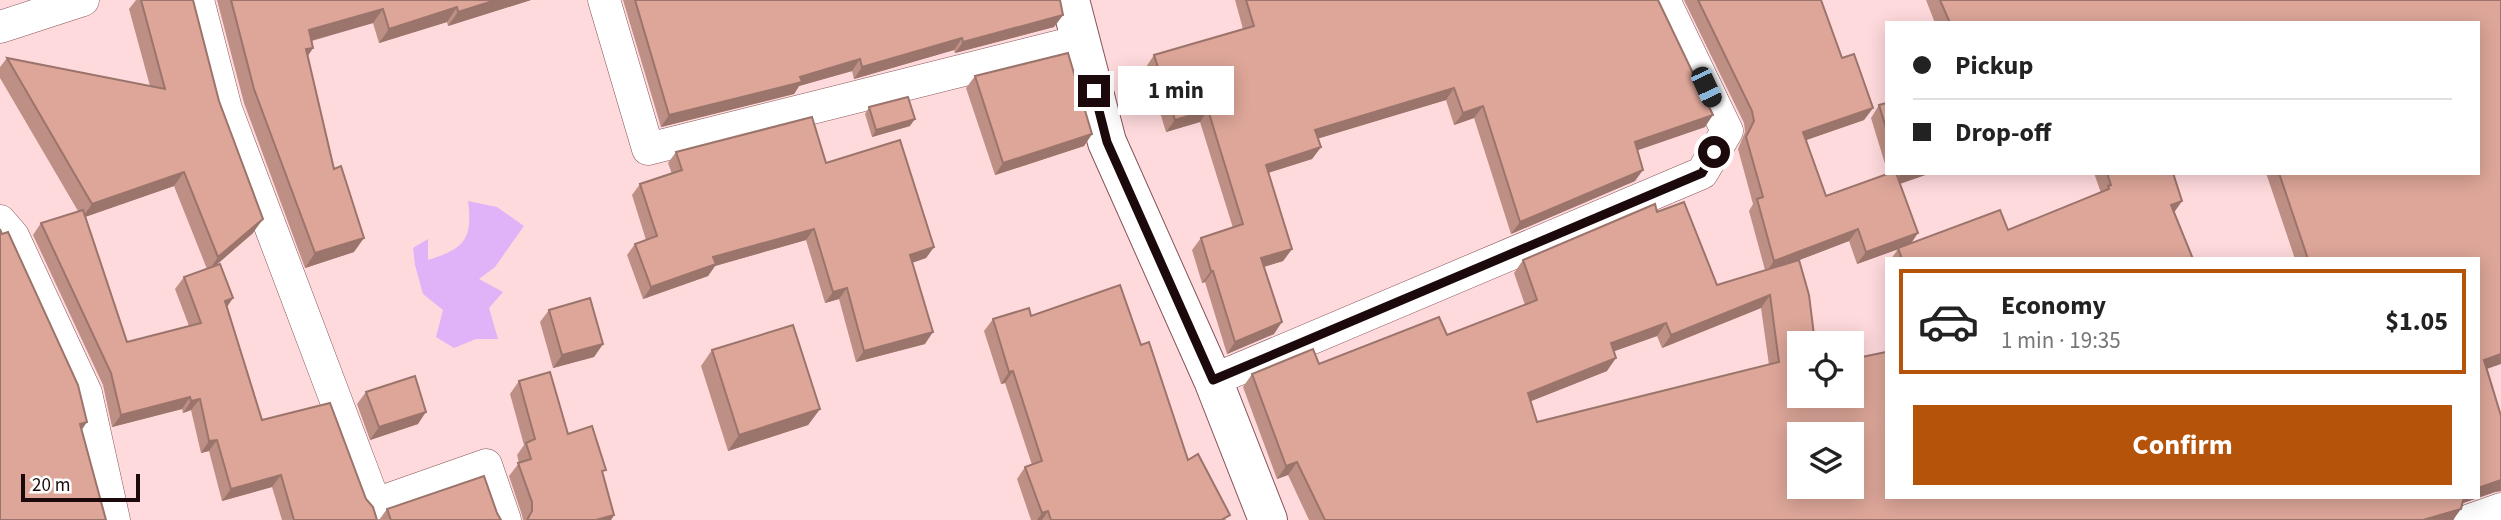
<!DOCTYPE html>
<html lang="en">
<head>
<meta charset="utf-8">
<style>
  :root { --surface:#fff; --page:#f2f2f2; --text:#222; --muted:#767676; --line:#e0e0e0; --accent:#b45309 }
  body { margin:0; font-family:"Source Sans 3",sans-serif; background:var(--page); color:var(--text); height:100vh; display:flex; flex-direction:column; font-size:26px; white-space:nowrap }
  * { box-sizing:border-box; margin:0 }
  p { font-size:23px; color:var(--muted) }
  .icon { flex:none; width:38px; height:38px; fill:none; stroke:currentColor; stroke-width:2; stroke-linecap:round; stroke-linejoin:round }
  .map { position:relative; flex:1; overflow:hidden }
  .side { position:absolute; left:1885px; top:257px; width:595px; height:242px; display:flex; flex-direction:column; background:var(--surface); border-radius:0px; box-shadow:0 4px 18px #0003 }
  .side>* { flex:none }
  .hud { position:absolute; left:1885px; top:21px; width:595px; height:154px; border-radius:0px; box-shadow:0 4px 18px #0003; display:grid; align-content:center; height:154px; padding:0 28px; background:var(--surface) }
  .fabs { position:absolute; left:1787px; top:331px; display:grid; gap:14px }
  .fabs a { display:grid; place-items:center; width:77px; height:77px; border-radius:0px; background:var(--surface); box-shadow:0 4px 18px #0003; font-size:35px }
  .scale { position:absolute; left:21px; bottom:18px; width:119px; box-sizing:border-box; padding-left:7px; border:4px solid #1c090b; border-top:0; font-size:19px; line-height:24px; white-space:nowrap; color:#1c090b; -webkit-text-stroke:5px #fff; paint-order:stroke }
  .end { position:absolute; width:32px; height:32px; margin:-16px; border:9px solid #1c090b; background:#fff; box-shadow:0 0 0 4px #fff }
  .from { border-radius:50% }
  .bubble { position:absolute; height:49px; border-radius:0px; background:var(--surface); box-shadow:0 4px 18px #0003; font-size:23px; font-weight:700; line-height:49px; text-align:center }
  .car { position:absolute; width:21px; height:42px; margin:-21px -10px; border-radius:9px; box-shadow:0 0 5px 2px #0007; background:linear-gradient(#222 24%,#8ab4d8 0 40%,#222 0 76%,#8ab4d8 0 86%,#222 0) }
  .hud b { display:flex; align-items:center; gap:24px; height:66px; font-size:26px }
  .hud b+b { border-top:2px solid var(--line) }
  .hud i { width:18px; height:18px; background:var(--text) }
  ul { padding:12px 0 0; list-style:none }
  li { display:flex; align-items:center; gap:21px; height:105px; margin:0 14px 10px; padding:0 14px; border:4px solid var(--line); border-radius:0px }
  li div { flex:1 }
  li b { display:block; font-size:26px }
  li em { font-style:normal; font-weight:700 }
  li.current { border-color:var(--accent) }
  li>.icon { width:63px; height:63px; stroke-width:1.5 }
  .action { display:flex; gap:14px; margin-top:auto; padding:14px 28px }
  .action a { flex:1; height:80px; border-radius:0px; background:var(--accent); color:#fff; font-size:28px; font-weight:700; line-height:80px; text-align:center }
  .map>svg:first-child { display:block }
  .water { fill:#e0b2f8 }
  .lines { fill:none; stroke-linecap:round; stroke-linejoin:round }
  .street-casing { stroke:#865358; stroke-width:33 }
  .secondary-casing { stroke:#865358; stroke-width:40 }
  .street { stroke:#fff; stroke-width:32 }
  .secondary { stroke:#fff; stroke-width:38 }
  .wall { fill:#be8f84; fill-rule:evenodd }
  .shaded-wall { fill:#9b746b }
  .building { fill:#dda699; stroke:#9b746b; stroke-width:2; fill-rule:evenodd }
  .route { stroke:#1c090b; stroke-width:9 }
</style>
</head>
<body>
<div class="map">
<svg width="2501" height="520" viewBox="0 0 2501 520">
  <rect width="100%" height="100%" fill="#ffdadd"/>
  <!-- water -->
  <path class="water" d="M468,201L497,207L524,226L495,267L479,279L503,292L489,308L498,339H476L454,348L436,337L443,310L423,294L415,265L413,248L428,239V260C464,249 473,240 468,201Z"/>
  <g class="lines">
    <defs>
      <g id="street">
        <path d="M198,0L226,109L375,504L486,465L505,520"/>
        <path d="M604,0L648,149L1080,41"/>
        <path d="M0,27L83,0"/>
        <path d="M0,221L13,236L86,393L114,520"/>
        <path d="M1213,380L1702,173L1727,131L1664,0"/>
        <path d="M2470,520L2501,509"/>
      </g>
      <path id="secondary" d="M1070,0L1107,142L1213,380L1268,520"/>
    </defs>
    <!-- street casing -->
    <use href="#street" class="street-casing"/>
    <!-- secondary casing -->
    <use href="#secondary" class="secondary-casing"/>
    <!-- street -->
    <use href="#street" class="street"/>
    <!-- secondary -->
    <use href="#secondary" class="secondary"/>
  </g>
  <!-- wall -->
  <g class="wall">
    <path d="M136,0H193L253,233L214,267L262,420L366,499L377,520H282L272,487L222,501L209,451L201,453L191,410L183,413L182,409L112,427L103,385L33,235L41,223L78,211L0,78V67L7,58L150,86L129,9ZM174,186L207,269L184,277L175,289L189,326L127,342L85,217Z"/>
    <path d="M217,0H531L448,26L447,22L379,43L373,23L312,41L313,48L308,56L354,252L305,268L244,103Z"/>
    <path d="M623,0H1060L1063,15L1054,27L955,53L954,50L854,79L852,71L799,86L794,94L661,127Z"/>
    <path d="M1235,0H1658L1705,127L1637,150L1635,181L1511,234L1474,118L1454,125L1446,100L1318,138L1321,147L1312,159L1268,173L1292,249L1283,261L1264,267L1274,334L1227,354L1205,282L1202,283L1192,250L1201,238L1233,228L1200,122L1166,132L1146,67L1154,55L1243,29Z"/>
    <path d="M1684,0H1821L1842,58L1873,108L1864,120L1806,140L1826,196L1889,173H1931L1900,184L1911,244L2008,230L2101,193L2094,173H2173L2182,201L2174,212L2193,259H1891L1898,249L1857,264L1849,241L1799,260V343L1886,497H2478V259H2295L2266,173H2478V23H1935L1926,0H2501L2487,369L2501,416V491L2495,492L2463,503L2453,520H1309L1288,475L1277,479L1243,387L1252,374L1319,364L1447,335L1525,305L1514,273L1523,260L1657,212L1717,285L1765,270L1749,211L1753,204L1738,149L1745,132L1744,123ZM1761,308L1769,365L1537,422L1530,401L1607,371L1614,351L1657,336L1662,348Z"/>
    <path d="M975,76L1092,134L1084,146L995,175L966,88Z"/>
    <path d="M1886,103V167L1871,118L1879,105Z"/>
    <path d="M869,107L910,126L872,137L865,114Z"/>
    <path d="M676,152L826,163L934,247L926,258L912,263L925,344L856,362L839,299L825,303L806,240L715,266L708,276L643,299L627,255L635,244L646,240L632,195L640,184L672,174L668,163Z"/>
    <path d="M549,310L603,344L594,357L553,368L540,322Z"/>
    <path d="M1031,316L1141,345L1188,460L1226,520H1031L1017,479L1025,467L1032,465L1005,383L1001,384L984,331L993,319Z"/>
    <path d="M712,350L820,409L808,425L728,451L701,366Z"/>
    <path d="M519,381L603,474L614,515L611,520H523L522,515L509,476L519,463L517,455L524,445L510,394Z"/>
    <path d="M366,392L418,424L370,440L357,404Z"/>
    <path d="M387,509L497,513L501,520H379Z"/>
  </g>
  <!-- shaded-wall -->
  <g class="shaded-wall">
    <path d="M496,0H531L448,26L458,12Z"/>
    <path d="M457,7L447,22L379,43L389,29Z"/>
    <path d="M383,9L373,23L299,44L309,30Z"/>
    <path d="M1063,15L1054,27L955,53L963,42Z"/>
    <path d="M962,38L954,50L854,79L862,67Z"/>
    <path d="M313,48L303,62L306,49Z"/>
    <path d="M860,59L852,71L799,86L794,94L661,127L669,115Z"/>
    <path d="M1454,88L1446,100L1307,142L1315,130Z"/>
    <path d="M1483,106L1474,118L1454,125L1463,113Z"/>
    <path d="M1873,108L1864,120L1795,144L1803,132Z"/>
    <path d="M1208,110L1200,122L1166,132L1175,120Z"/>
    <path d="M1713,115L1705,127L1627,154L1635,142Z"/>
    <path d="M915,119L910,126L872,137L876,130Z"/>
    <path d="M1092,134L1084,146L995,175L1003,163Z"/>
    <path d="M1321,147L1312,159L1258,176L1266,165Z"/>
    <path d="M1643,170L1635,181L1511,234L1520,222Z"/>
    <path d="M184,172L174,186L82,218L92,204Z"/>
    <path d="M1901,173H1931L1893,186Z"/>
    <path d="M2182,201L2173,214L2171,205Z"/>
    <path d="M263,219L253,233L208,272L218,257Z"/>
    <path d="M814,229L806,240L715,266L708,276L643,299L651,287L713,257Z"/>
    <path d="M1858,229L1849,241L1766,273L1774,261Z"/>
    <path d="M1918,233L1910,245L1857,264L1866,252Z"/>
    <path d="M364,238L354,252L305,268L315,253Z"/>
    <path d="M934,247L926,258L902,266L910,255Z"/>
    <path d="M1292,249L1283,261L1253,270L1261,258Z"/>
    <path d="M1211,271H1213L1205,282L1202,283Z"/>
    <path d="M847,288L839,299L825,303L833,292Z"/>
    <path d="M1770,295L1761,308L1662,348L1671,335Z"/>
    <path d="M233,298L225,310V301Z"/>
    <path d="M1282,322L1274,334L1227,354L1235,342Z"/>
    <path d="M1666,323L1657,336L1601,356L1611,343Z"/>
    <path d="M933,332L925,344L856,362L864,351Z"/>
    <path d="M603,344L594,357L553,368L562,355Z"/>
    <path d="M2501,354V364L2478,372L2484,360Z"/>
    <path d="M1616,358L1607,371L1519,406L1528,393Z"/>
    <path d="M1013,371L1005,383L1001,384L1009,372Z"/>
    <path d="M190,397L182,409L112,427L121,415Z"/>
    <path d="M200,399L191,410L183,413L191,401Z"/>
    <path d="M820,409L808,425L728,451L739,435Z"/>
    <path d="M426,412L418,424L370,440L379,427Z"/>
    <path d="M87,422L77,437L80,424Z"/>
    <path d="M217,440L209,451L201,453L209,441Z"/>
    <path d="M1297,462L1288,475L1277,479L1286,466Z"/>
    <path d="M281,475L272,487L222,501L231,489Z"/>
    <path d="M2501,480V491L2495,492L2463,503L2464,497H2478V488Z"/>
    <path d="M2461,509L2453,520H2423Z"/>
    <path d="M1048,511L1042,520H1037L1042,513Z"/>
    <path d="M614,515L611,520H596Z"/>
  </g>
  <!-- building -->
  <g class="building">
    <path d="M141,0H193L219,101L263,219L218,257L184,172L92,204L7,58L165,89Z"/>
    <path d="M231,0H496L458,12L457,7L389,29L383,9L309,30L313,48L306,49L334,169L341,166L364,238L315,253L254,89Z"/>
    <path d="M635,0H1060L1063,15L963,42L962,38L862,67L860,59L800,77L802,82L669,115Z"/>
    <path d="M1246,0H1658L1713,115L1635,142L1643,170L1520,222L1483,106L1463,113L1454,88L1315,130L1321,147L1266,165L1292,249L1261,258L1282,322L1235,342L1213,271H1211L1201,238L1243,224L1208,110L1175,120L1154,55L1254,26Z"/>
    <path d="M1698,0H1821L1842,58L1854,54L1873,108L1803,132L1826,196L1890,173H1896L1918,233L1866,252L1858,229L1774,261L1757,199L1763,197L1746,137L1754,121L1752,111Z"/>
    <path d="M1940,0H2501V354L2484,360L2501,416V480L2478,488V259H2308L2279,173H2478V23H1950Z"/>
    <path d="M1068,53L1092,134L1003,163L975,76Z"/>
    <path d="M908,97L915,119L876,130L869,107Z"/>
    <path d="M1886,103V128L1879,105Z"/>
    <path d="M812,117L826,163L900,140L934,247L910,255L933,332L864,351L847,288L833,292L814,229L713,257L716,264L651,287L635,244L657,236L640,184L682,170L676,152Z"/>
    <path d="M2107,173H2173L2182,201L2171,205L2193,259H1902L1898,248L2000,210L2008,230L2109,189L2108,186L2111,185Z"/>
    <path d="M1684,202L1717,285L1799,260L1809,295L1815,343H1799V396H1852V359L1886,352V497H2464L2461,509L2423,520H1325L1297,462L1286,466L1252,374L1313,349L1319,364L1439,317L1447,335L1537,300L1523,260L1655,204L1657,212ZM1770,295L1779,362L1537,422L1528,393L1616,358L1611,343L1666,323L1671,335ZM1799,434H1852V486H1799Z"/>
    <path d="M83,210L127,342L201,323L184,277L220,264L233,298L225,301L262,420L330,403L366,499L373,507L377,520H294L281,475L231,489L217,440L209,441L200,399L191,401L190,397L121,415L111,373L41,223Z"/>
    <path d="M0,229L2,234L8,232L78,385L87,422L80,424L106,520H0Z"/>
    <path d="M1120,285L1141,345L1149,342L1188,460L1198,454L1230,515L1221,520H1051L1048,511L1042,513L1025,467L1042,461L1013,371L1009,372L993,319L1029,308L1031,316Z"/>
    <path d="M590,298L603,344L562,355L549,310Z"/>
    <path d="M793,325L820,409L739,435L712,350Z"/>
    <path d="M550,372L568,434L592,426L606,470L602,471L614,515L596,520H527L532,511V502L518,463L531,459L526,443L535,439L519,381Z"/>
    <path d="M415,376L426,412L379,427L366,392Z"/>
    <path d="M484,476L497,513L501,520H391L387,509Z"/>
  </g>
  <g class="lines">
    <!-- route -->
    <path class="route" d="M1094,91L1107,142L1213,380L1702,173L1714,152"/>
  </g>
</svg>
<div class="fabs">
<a><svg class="icon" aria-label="locate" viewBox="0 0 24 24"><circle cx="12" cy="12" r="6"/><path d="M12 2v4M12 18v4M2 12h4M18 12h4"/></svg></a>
<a><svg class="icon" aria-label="layers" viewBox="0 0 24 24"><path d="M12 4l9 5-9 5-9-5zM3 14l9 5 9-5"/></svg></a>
</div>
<div class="scale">20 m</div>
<i class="end from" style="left:1714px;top:152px"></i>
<i class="end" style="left:1094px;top:91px"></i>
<div class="bubble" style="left:1118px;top:66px;width:116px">1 min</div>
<i class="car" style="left:1706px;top:87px;rotate:155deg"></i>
<div class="hud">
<b><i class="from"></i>Pickup</b>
<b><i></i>Drop-off</b>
</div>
<section class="side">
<ul>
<li class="current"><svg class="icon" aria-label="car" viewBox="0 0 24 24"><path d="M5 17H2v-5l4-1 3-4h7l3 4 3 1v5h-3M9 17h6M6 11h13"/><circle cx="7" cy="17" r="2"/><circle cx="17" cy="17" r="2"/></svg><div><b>Economy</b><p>1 min · 19:35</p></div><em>$1.05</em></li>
</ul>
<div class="action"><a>Confirm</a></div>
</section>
</div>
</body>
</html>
